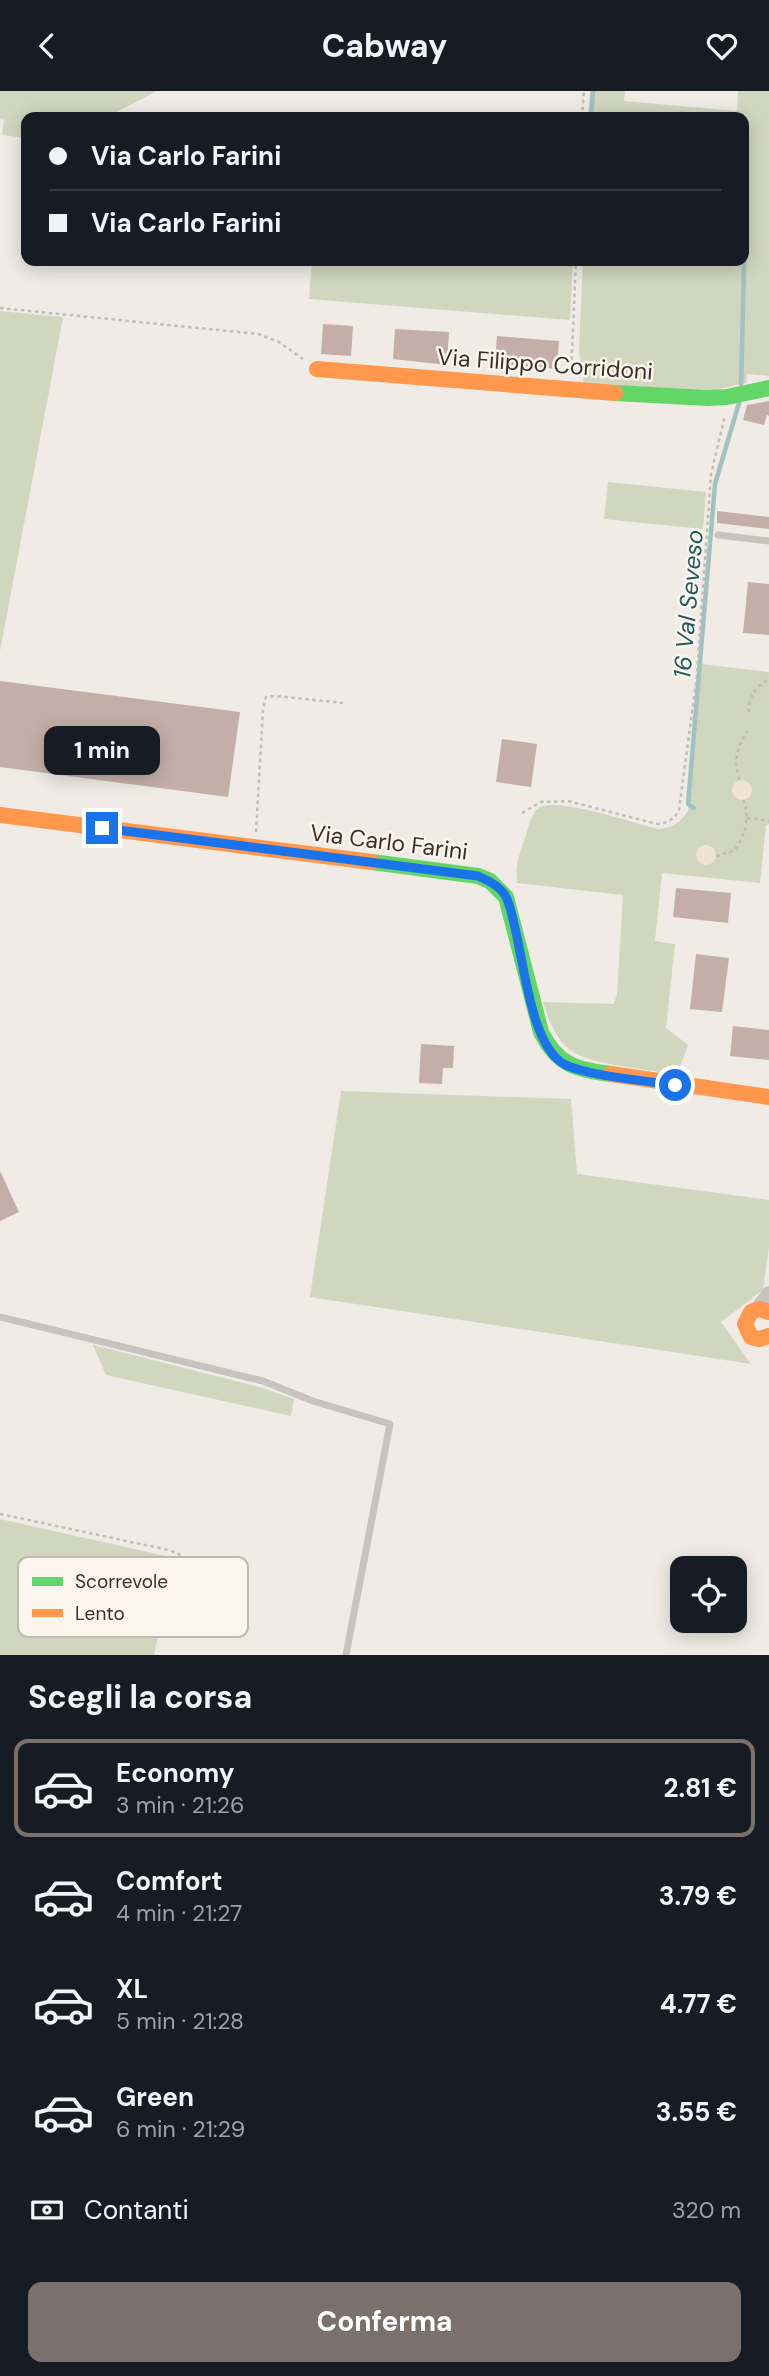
<!DOCTYPE html>
<html lang="it">
<head>
<meta charset="utf-8">
<style>
  :root { --surface:#171b24; --page:#20242c; --text:#f1f3f6; --muted:#9ea1a6; --line:#363941; --accent:#7a716c }
  body { margin:0; font-family:"DM Sans",sans-serif; background:var(--page); color:var(--text); height:100vh; display:flex; flex-direction:column; font-size:26px; white-space:nowrap }
  * { box-sizing:border-box; margin:0 }
  p { font-size:23px; color:var(--muted) }
  .icon { flex:none; width:38px; height:38px; fill:none; stroke:currentColor; stroke-width:2; stroke-linecap:round; stroke-linejoin:round }
  .map { position:relative; height:1564px; overflow:hidden }
  .details { display:flex; flex-direction:column; background:var(--surface); flex:1 }
  .details>* { flex:none }
  .guide { position:absolute; left:21px; top:21px; width:728px; height:154px; border-radius:14px; box-shadow:0 4px 18px #0003; display:grid; align-content:center; height:154px; padding:0 28px; background:var(--surface) }
  .tools { position:absolute; left:670px; top:1465px; display:grid; gap:14px }
  .tools a { display:grid; place-items:center; width:77px; height:77px; border-radius:14px; background:var(--surface); box-shadow:0 4px 18px #0003; font-size:35px }
  .end { position:absolute; width:32px; height:32px; margin:-16px; border:9px solid #1a73e8; background:#fff; box-shadow:0 0 0 4px #fff }
  .from { border-radius:50% }
  .bubble { position:absolute; height:49px; border-radius:14px; background:var(--surface); box-shadow:0 4px 18px #0003; font-size:23px; font-weight:700; line-height:49px; text-align:center }
  .guide b { display:flex; align-items:center; gap:24px; height:66px; font-size:26px }
  .guide b+b { border-top:2px solid var(--line) }
  .guide i { width:18px; height:18px; background:var(--text) }
  ul { padding:0; list-style:none }
  li { display:flex; align-items:center; gap:21px; height:98px; margin:0 14px 10px; padding:0 14px; border:4px solid transparent; border-radius:14px }
  li div { flex:1 }
  li b { display:block; font-size:26px }
  li em { font-style:normal; font-weight:700 }
  li.active { border-color:var(--accent) }
  li>.icon { width:63px; height:63px; stroke-width:1.5 }
  h2 { padding:0 28px; font-size:32px; line-height:84px }
  .pay { display:flex; align-items:center; gap:18px; height:77px; padding:0 28px; font-size:26px }
  .pay p { margin-inline-start:auto }
  .action { display:flex; gap:14px; margin-top:auto; padding:14px 28px }
  .action a { flex:1; height:80px; border-radius:14px; background:var(--accent); color:#fff; font-size:28px; font-weight:700; line-height:80px; text-align:center }
  header { display:flex; justify-content:space-between; align-items:center; height:91px; padding:0 28px; background:var(--surface); font-size:32px; font-weight:700 }
  .map>svg:first-child { display:block }
  .green { fill:#d1d6bf }
  .plaza { fill:#eee3d5 }
  .lines { fill:none; stroke-linecap:round; stroke-linejoin:round }
  .stream { stroke:#a1c2c1; stroke-width:4.5 }
  .building { fill:#c3afa7 }
  .path { stroke:#c2bbb6; stroke-width:2.5; stroke-dasharray:3.5 3.5; stroke-linecap:butt }
  .lane { stroke:#c9c3be; stroke-width:7 }
  .street { stroke:#c9c3be; stroke-width:14 }
  .fast { stroke:#63d668; stroke-width:16 }
  .slow { stroke:#ff974d; stroke-width:16 }
  .route { stroke:#1a73e8; stroke-width:9 }
  .labels { text-anchor:middle; dominant-baseline:central; stroke-width:5; stroke-linejoin:round; paint-order:stroke }
  .street-label { font-size:23px; fill:#3b302b; stroke:#fbf5ee }
  .water-label { font-size:24px; font-style:italic; fill:#1f5a5e; stroke:#fbf5ee }
  .key { fill:#fbf5ee; stroke:#c1bab4; stroke-width:2 }
  .key-label { font-size:19px; fill:#3b302b }
</style>
</head>
<body>
<header><svg class="icon" aria-label="back" viewBox="0 0 24 24"><path d="M15 5l-7 7 7 7"/></svg>Cabway<svg class="icon" aria-label="heart" viewBox="0 0 24 24"><path d="M12 20l-8-8c-3-5 5-10 8-4 3-6 11-1 8 4z"/></svg></header>
<div class="map">
<svg width="769" height="1564" viewBox="0 0 769 1564">
  <rect width="100%" height="100%" fill="#f0ebe5"/>
  <!-- green -->
  <g class="green">
    <path d="M0,0H157L107,26H26V47L2,44L4,29L0,28Z"/>
    <path d="M590,0H625L624,10L737,20L738,0H769V285L747,283L746,292L715,299L584,293L579,259L583,170H744V26H588Z"/>
    <path d="M312,170H573L570,229L309,208Z"/>
    <path d="M0,220L63,226L0,560Z"/>
    <path d="M608,391L706,401L703,438L604,428Z"/>
    <path d="M701,573L769,581V733L766,734L760,792L662,782L655,850L675,853L666,937L688,954L677,984C659,981 640,978 622,975C573,967 558,960 543,911L614,913L617,903L623,804L517,792C515,774 520,761 526,744C529,735 531,721 540,716C559,707 634,732 657,738C672,737 680,732 688,720Z"/>
    <path d="M341,1000L571,1008L577,1083L769,1109V1156L763,1199L721,1231L751,1273L310,1206Z"/>
    <path d="M93,1254L263,1297L294,1308L291,1325L106,1284Z"/>
    <path d="M0,1428L175,1467L154,1564H0Z"/>
  </g>
  <!-- plaza -->
  <g class="plaza">
    <circle cx="742" cy="699" r="10"/>
    <circle cx="706" cy="764" r="10"/>
  </g>
  <g class="lines">
    <!-- stream -->
    <g class="stream">
      <path d="M591,26L593,0"/>
      <path d="M741,298L747,53L744,49"/>
      <path d="M694,717L688,713L715,393L739,312"/>
    </g>
  </g>
  <!-- building -->
  <g class="building">
    <path d="M323,233L353,235L351,265L321,263Z"/>
    <path d="M395,238L449,241L447,274L393,268Z"/>
    <path d="M497,245L559,250L557,278L495,273Z"/>
    <path d="M769,310V325L767,324L764,334L743,329L747,314Z"/>
    <path d="M717,420L769,426V438L717,432Z"/>
    <path d="M748,491L769,493V544L743,542Z"/>
    <path d="M0,590L240,621L228,706L0,676Z"/>
    <path d="M502,648L537,653L531,696L496,691Z"/>
    <path d="M676,797L731,802L728,832L673,826Z"/>
    <path d="M696,863L729,867L722,921L690,918Z"/>
    <path d="M733,935L769,939V969L730,965Z"/>
    <path d="M421,953L454,955L453,977H443L442,993L419,992Z"/>
    <path d="M0,1080L19,1121L0,1130Z"/>
  </g>
  <g class="lines">
    <!-- path -->
    <g class="path">
      <path d="M582,26L584,0"/>
      <path d="M0,217L258,243L279,251L303,268"/>
      <path d="M571,283L576,170"/>
      <path d="M749,621C748,606 756,595 769,588"/>
      <path d="M739,689C734,669 736,655 749,638"/>
      <path d="M522,722L541,711L568,710L657,733C668,732 674,729 679,719L697,584L711,383L725,324"/>
      <path d="M747,727L769,730"/>
      <path d="M256,741L263,619L266,606L276,605L343,612"/>
      <path d="M716,765L734,760C746,744 749,728 744,709"/>
      <path d="M0,1423L169,1459L179,1463L182,1476L166,1532"/>
    </g>
    <!-- lane -->
    <g class="lane">
      <path d="M718,444L769,450"/>
      <path d="M0,1226L263,1290L313,1310L390,1333L346,1564"/>
    </g>
    <!-- street -->
    <path class="street" d="M757,1218L769,1202"/>
    <!-- fast -->
    <g class="fast">
      <path d="M615,302L708,307L727,306L769,297"/>
      <path d="M372,771L478,785L490,790L506,806L541,941C557,974 577,979 611,983"/>
    </g>
    <!-- slow -->
    <g class="slow">
      <path d="M317,278L615,302"/>
      <path d="M0,724L372,771"/>
      <path d="M611,983L769,1006"/>
      <path d="M769,1221L759,1218L751,1221L745,1233L751,1246L759,1248L769,1245"/>
    </g>
  </g>
  <g class="lines">
    <!-- route -->
    <path class="route" d="M102,737L478,785C489,790 502,796 507,808C523,847 526,952 564,973C587,985 647,990 675,994"/>
  </g>
  <g class="labels">
    <!-- street labels -->
    <g class="street-label">
      <text transform="translate(545 273) rotate(4)">Via Filippo Corridoni</text>
      <text transform="translate(389 751) rotate(7)">Via Carlo Farini</text>
    </g>
    <!-- water labels -->
    <g class="water-label">
      <text transform="translate(688 513) rotate(-85)">16 Val Seveso</text>
    </g>
  </g>
  <!-- legend -->
  <rect x="18" y="1466" width="230" height="80" rx="10" class="key"/>
  <rect x="32" y="1486" width="31" height="9" fill="#63d668"/>
  <rect x="32" y="1518" width="31" height="8" fill="#ff974d"/>
  <g class="key-label">
    <text x="75" y="1497">Scorrevole</text>
    <text x="75" y="1529">Lento</text>
  </g>
</svg>
<div class="tools">
<a><svg class="icon" aria-label="locate" viewBox="0 0 24 24"><circle cx="12" cy="12" r="6"/><path d="M12 2v4M12 18v4M2 12h4M18 12h4"/></svg></a>
</div>
<i class="end from" style="left:675px;top:994px"></i>
<i class="end" style="left:102px;top:737px"></i>
<div class="bubble" style="left:44px;top:635px;width:116px">1 min</div>
<div class="guide">
<b><i class="from"></i>Via Carlo Farini</b>
<b><i></i>Via Carlo Farini</b>
</div>
</div>
<section class="details">
<h2>Scegli la corsa</h2>
<ul>
<li class="active"><svg class="icon" aria-label="car" viewBox="0 0 24 24"><path d="M5 17H2v-5l4-1 3-4h7l3 4 3 1v5h-3M9 17h6M6 11h13"/><circle cx="7" cy="17" r="2"/><circle cx="17" cy="17" r="2"/></svg><div><b>Economy</b><p>3 min · 21:26</p></div><em>2.81 €</em></li>
<li><svg class="icon" aria-label="car" viewBox="0 0 24 24"><path d="M5 17H2v-5l4-1 3-4h7l3 4 3 1v5h-3M9 17h6M6 11h13"/><circle cx="7" cy="17" r="2"/><circle cx="17" cy="17" r="2"/></svg><div><b>Comfort</b><p>4 min · 21:27</p></div><em>3.79 €</em></li>
<li><svg class="icon" aria-label="car" viewBox="0 0 24 24"><path d="M5 17H2v-5l4-1 3-4h7l3 4 3 1v5h-3M9 17h6M6 11h13"/><circle cx="7" cy="17" r="2"/><circle cx="17" cy="17" r="2"/></svg><div><b>XL</b><p>5 min · 21:28</p></div><em>4.77 €</em></li>
<li><svg class="icon" aria-label="car" viewBox="0 0 24 24"><path d="M5 17H2v-5l4-1 3-4h7l3 4 3 1v5h-3M9 17h6M6 11h13"/><circle cx="7" cy="17" r="2"/><circle cx="17" cy="17" r="2"/></svg><div><b>Green</b><p>6 min · 21:29</p></div><em>3.55 €</em></li>
</ul>
<div class="pay"><svg class="icon" aria-label="cash" viewBox="0 0 24 24"><path d="M3 7h18v10H3z"/><circle cx="12" cy="12" r="2"/></svg>Contanti<p>320 m</p></div>
<div class="action"><a>Conferma</a></div>
</section>
</body>
</html>
